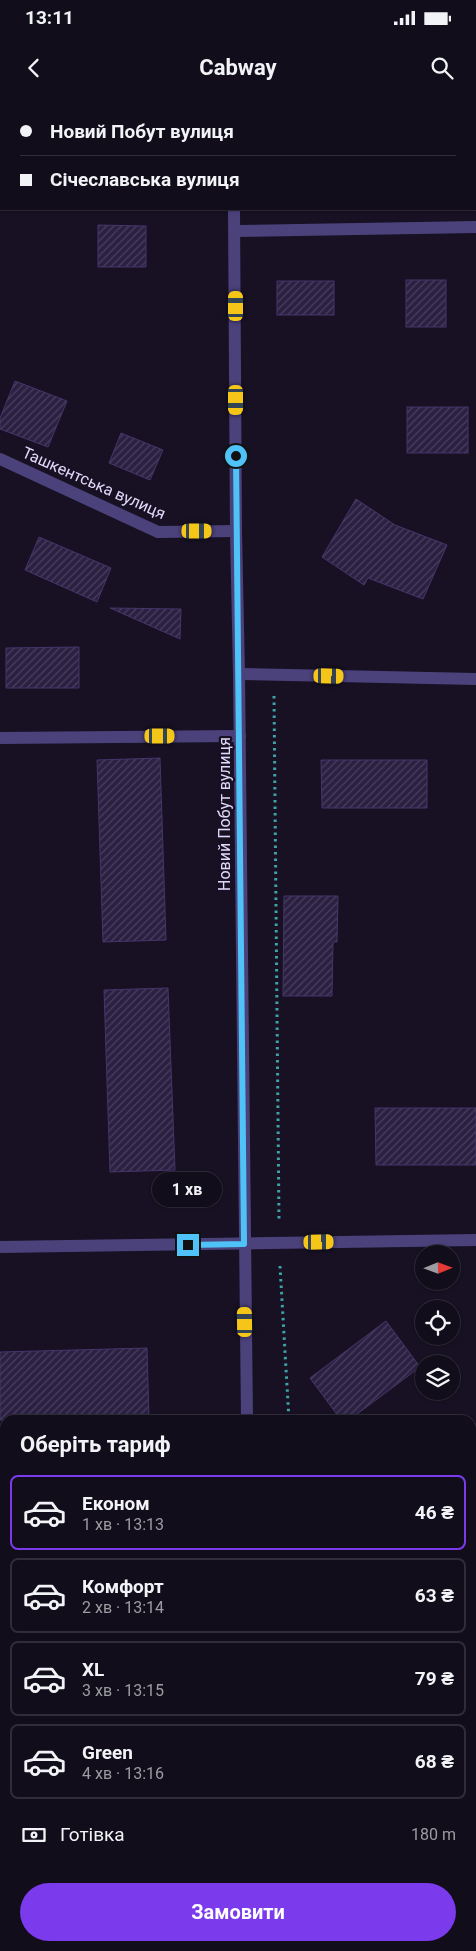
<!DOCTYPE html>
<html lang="uk">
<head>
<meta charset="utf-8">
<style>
  :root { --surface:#110d1a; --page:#1e1b27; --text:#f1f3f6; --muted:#9c9ca2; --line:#302d39; --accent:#7c3aed }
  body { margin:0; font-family:Roboto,sans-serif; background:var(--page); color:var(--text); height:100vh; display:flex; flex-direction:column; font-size:19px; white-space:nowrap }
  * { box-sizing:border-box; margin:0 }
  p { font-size:16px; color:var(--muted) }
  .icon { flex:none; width:28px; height:28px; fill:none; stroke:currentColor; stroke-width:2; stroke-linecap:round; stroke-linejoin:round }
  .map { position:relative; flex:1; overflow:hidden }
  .sheet { position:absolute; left:0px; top:1315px; width:476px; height:536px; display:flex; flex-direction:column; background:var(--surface); border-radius:15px 15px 0 0; box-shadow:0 1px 4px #0004,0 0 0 1px var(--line) }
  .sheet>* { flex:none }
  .top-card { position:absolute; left:0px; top:0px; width:476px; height:110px; box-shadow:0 1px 4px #0004,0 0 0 1px var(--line); display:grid; align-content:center; height:110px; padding:0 20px; background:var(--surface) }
  .needle { width:32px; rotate:89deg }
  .buttons { position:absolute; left:415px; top:1145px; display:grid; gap:10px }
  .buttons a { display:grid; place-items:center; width:45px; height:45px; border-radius:50%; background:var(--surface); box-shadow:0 1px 4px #0004,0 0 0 1px var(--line); font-size:25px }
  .end { position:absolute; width:22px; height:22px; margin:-11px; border:6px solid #4fc3f7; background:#111; box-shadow:0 0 0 2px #111 }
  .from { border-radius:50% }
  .bubble { position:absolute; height:35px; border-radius:18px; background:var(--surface); box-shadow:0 1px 4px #0004,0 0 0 1px var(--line); font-size:16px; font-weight:700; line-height:35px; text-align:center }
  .car { position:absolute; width:15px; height:30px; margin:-15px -8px; border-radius:6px; box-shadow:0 0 4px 1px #0007; background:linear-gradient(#f5c518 24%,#345 0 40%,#f5c518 0 76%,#345 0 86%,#f5c518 0) }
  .top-card b { display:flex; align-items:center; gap:18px; height:48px; font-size:19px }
  .top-card b+b { border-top:1px solid var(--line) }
  .top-card i { width:12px; height:12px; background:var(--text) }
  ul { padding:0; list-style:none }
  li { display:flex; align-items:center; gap:15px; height:75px; margin:0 10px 8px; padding:0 10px; border:2px solid var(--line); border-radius:8px }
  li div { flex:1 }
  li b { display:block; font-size:19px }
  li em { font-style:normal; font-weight:700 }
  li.current { border-color:var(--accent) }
  li>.icon { width:45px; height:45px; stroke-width:1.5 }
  h2 { padding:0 20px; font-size:22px; line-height:60px }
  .pay { display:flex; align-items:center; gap:12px; height:55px; padding:0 20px; font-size:19px }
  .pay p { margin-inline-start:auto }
  .action { display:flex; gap:10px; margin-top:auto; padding:10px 20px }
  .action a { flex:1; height:58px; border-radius:30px; background:var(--accent); color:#fff; font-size:20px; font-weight:700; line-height:58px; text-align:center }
  .status { display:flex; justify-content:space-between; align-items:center; height:35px; padding:0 25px; background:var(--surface); direction:ltr }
  .status svg { height:14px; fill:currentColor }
  header { display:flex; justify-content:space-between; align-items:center; height:65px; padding:0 20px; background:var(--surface); font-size:22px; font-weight:700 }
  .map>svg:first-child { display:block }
  .park { fill:url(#park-dots) }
  .building { fill:url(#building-hatch); stroke:#46356b }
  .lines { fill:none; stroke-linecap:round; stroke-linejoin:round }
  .path { stroke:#3ea3a8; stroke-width:3; stroke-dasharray:2.5 4; stroke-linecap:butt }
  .minor { stroke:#4b427c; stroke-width:12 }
  .route { stroke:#4fc3f7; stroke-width:6 }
  .labels { text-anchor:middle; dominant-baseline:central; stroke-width:4.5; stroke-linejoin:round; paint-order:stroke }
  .street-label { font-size:16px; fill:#e0d9fa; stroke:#171123 }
</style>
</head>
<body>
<div class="status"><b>13:11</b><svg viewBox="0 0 49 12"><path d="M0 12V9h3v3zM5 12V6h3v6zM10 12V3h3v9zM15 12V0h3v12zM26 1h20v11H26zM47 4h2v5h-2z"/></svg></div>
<header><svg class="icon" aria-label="back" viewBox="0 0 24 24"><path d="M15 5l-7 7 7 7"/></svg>Cabway<svg class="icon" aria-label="search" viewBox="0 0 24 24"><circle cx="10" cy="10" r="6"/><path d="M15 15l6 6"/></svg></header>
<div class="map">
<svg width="476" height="1851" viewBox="0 0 476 1851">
  <defs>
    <pattern id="park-dots" width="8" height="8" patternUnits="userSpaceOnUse" patternTransform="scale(1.25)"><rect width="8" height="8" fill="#152b2c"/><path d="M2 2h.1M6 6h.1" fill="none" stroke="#37494c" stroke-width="1.8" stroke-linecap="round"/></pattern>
    <pattern id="building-hatch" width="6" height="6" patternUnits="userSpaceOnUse" patternTransform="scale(1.25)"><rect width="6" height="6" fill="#2b2042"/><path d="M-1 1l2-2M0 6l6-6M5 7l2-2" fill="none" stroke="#49405e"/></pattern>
  </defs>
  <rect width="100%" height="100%" fill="#171123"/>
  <!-- park -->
  <path class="park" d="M476,1601V1851H400L398,1846H471V1602Z"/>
  <!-- building -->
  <g class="building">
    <path d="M98,125L146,126V167H98Z"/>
    <rect x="406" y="180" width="40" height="47"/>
    <rect x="277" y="181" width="57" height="34"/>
    <path d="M15,281L67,301L48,347L0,329V318Z"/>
    <rect x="407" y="307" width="61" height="46"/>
    <path d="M121,333L163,350L150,380L109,363Z"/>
    <path d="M356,399L395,425L447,445L423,499L368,478L364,485L322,457Z"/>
    <path d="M39,437L111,468L97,502L25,470Z"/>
    <path d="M110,508L181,509L180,539Z"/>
    <path d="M79,547V588H6V548Z"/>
    <path d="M160,658L166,840L103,842L97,660Z"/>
    <path d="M321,660H427V708H322Z"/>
    <path d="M284,796H338L337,842H333L332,896H283Z"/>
    <path d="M168,888L175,1070L110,1072L104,890Z"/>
    <path d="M375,1008H476V1065H376Z"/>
    <path d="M386,1221L420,1267L349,1320H341L310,1278Z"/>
    <path d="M147,1248L149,1320H0V1252Z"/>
  </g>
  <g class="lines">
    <!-- path -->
    <g class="path">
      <path d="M274,596L279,1122"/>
      <path d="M280,1166L289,1320"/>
      <path d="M471,1742L476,1746"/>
      <path d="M419,1846L421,1851"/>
    </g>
    <!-- minor -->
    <g class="minor">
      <path d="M228,0V1"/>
      <path d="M234,109L236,431L239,574L247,1320"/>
      <path d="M236,131L476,127"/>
      <path d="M0,359L158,432L236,431"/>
      <path d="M239,574L476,579"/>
      <path d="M0,638L240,636"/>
      <path d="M0,1147L476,1140"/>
      <path d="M354,1846L356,1851"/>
    </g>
  </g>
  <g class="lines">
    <!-- route -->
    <path class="route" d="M188,1145L244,1144L236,356"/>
  </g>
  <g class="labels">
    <!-- street labels -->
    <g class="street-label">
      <text transform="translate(94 383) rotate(24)">Ташкентська вулиця</text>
      <text transform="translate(224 714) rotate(-90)">Новий Побут вулиця</text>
    </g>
  </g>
</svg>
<div class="buttons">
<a><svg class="needle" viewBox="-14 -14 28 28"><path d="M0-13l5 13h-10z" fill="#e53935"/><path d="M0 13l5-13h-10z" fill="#9c9ca2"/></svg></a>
<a><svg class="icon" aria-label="locate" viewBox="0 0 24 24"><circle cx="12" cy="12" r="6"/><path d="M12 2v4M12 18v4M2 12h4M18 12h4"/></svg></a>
<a><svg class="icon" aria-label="layers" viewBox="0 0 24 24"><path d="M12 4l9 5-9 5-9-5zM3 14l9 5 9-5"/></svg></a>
</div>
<i class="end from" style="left:236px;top:356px"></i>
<i class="end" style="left:188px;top:1145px"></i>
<div class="bubble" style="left:152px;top:1072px;width:70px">1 хв</div>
<i class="car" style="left:236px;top:206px;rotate:0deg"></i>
<i class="car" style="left:236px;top:300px;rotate:180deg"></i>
<i class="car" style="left:197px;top:431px;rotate:90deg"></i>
<i class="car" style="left:329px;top:576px;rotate:91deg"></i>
<i class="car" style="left:160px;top:636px;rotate:90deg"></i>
<i class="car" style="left:319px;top:1142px;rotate:89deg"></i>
<i class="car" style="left:245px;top:1222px;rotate:359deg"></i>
<div class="top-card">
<b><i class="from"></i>Новий Побут вулиця</b>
<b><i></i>Січеславська вулиця</b>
</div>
<section class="sheet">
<h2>Оберіть тариф</h2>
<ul>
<li class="current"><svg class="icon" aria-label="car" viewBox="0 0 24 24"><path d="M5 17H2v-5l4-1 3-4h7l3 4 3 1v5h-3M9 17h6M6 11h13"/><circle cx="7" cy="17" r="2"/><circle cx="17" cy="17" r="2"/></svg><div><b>Економ</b><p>1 хв · 13:13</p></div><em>46 ₴</em></li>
<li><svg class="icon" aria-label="car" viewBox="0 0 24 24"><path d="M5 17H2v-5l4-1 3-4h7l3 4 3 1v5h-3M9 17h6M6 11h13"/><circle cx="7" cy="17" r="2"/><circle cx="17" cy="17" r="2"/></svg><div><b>Комфорт</b><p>2 хв · 13:14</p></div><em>63 ₴</em></li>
<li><svg class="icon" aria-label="car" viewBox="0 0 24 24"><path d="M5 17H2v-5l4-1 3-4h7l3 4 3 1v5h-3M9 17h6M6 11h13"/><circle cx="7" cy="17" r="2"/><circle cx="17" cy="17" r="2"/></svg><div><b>XL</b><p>3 хв · 13:15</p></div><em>79 ₴</em></li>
<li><svg class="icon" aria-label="car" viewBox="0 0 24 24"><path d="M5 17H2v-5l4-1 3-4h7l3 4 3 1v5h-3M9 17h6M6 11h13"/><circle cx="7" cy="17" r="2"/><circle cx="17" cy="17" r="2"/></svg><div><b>Green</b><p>4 хв · 13:16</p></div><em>68 ₴</em></li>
</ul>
<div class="pay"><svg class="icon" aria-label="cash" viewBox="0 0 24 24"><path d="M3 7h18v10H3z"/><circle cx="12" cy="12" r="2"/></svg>Готівка<p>180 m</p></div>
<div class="action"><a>Замовити</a></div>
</section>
</div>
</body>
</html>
